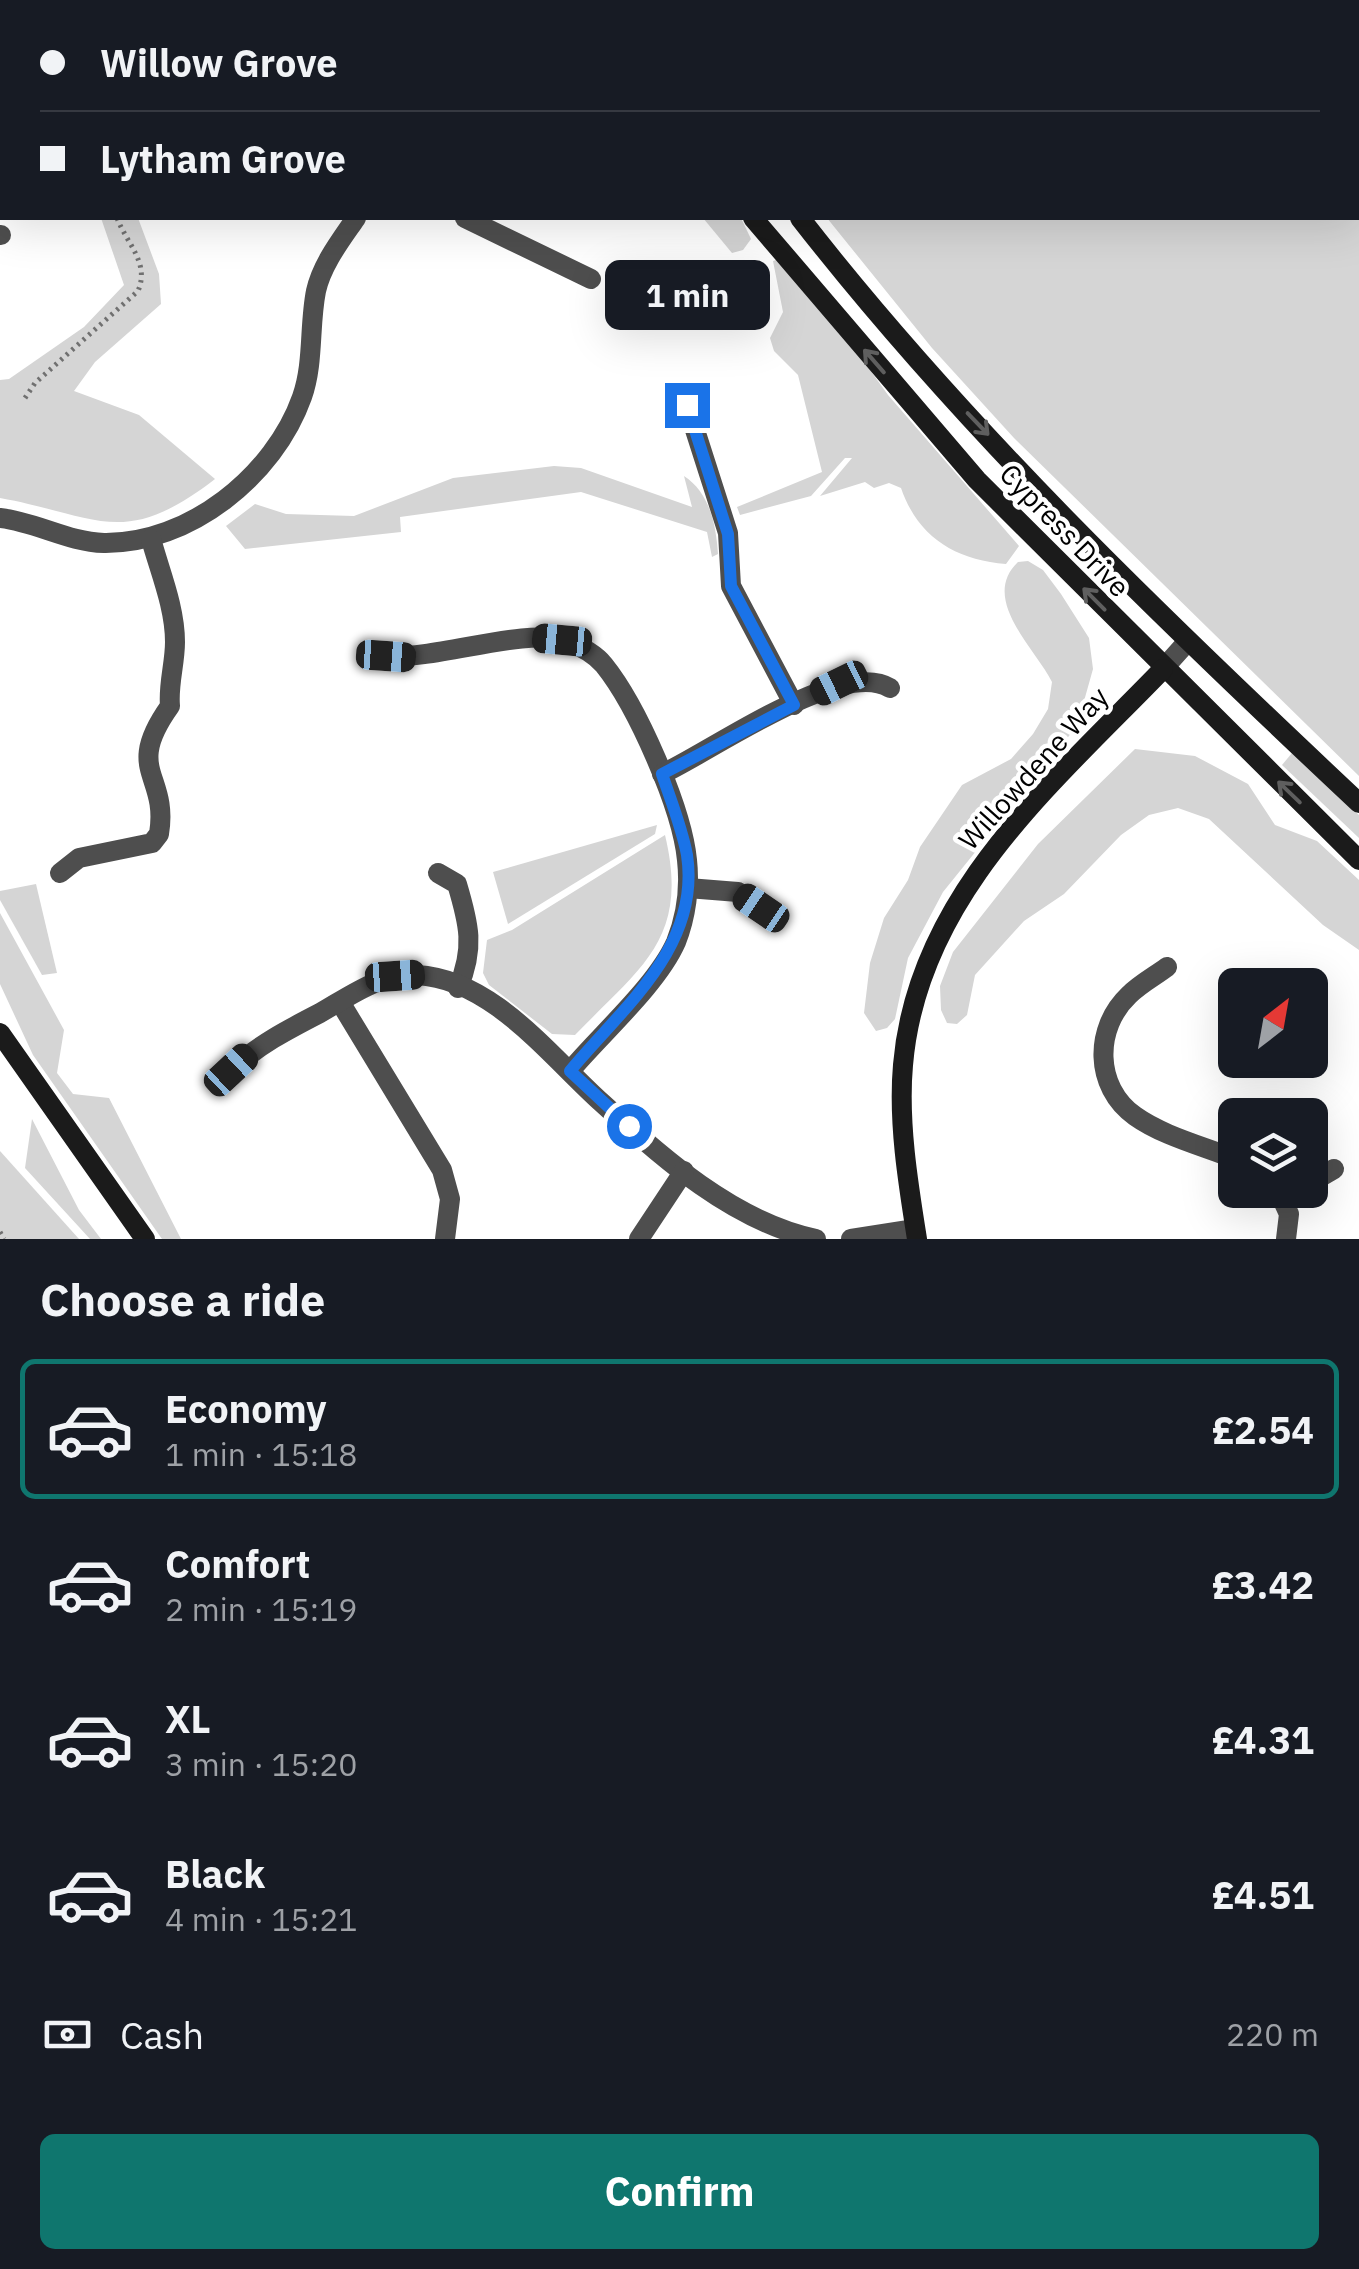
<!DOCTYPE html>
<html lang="en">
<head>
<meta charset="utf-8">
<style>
  :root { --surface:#171b24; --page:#242831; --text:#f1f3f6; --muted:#9ea1a6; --line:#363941; --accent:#0f766e }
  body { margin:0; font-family:"IBM Plex Sans",sans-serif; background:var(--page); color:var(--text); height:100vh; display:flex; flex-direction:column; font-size:38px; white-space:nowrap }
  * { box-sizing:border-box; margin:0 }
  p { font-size:32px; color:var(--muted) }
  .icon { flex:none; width:55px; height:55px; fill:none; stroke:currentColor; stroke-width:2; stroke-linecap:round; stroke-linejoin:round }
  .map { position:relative; height:1239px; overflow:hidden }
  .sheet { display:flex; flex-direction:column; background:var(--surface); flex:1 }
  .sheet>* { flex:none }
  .banner { position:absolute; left:0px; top:0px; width:1360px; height:220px; box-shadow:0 10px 40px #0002; display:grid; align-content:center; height:220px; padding:0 40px; background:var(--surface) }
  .needle { width:65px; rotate:31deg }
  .tools { position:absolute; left:1218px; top:968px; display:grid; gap:20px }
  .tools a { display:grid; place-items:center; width:110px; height:110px; border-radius:15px; background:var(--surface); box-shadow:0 10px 40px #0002; font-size:50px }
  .end { position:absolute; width:45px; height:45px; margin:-22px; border:12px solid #1a73e8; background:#fff; box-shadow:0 0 0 5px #fff }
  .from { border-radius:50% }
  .bubble { position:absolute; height:70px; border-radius:15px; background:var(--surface); box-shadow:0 10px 40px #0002; font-size:32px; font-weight:700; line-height:70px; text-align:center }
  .car { position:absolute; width:30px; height:60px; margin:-30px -15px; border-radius:12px; box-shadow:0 0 8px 2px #0007; background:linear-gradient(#222 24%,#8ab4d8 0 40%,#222 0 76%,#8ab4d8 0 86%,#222 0) }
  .banner b { display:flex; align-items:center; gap:35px; height:95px; font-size:38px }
  .banner b+b { border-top:2px solid var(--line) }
  .banner i { width:25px; height:25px; background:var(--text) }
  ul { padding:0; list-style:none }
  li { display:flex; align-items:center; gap:30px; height:140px; margin:0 20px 15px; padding:0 20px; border:5px solid transparent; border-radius:15px }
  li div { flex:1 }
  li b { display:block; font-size:38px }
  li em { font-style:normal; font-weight:700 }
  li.current { border-color:var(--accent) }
  li>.icon { width:90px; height:90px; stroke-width:1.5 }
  h2 { padding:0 40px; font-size:45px; line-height:120px }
  .pay { display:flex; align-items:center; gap:25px; height:110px; padding:0 40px; font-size:38px }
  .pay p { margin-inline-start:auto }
  .primary-button { display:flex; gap:20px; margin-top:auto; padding:20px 40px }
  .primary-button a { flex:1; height:115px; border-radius:15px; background:var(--accent); color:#fff; font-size:40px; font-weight:700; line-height:115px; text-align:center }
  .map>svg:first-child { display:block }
  .green { fill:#d5d5d5 }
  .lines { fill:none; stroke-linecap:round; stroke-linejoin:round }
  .path { stroke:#707070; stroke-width:5; stroke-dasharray:2.5 5; stroke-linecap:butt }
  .street { stroke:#4e4e4e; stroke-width:20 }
  .secondary { stroke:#1b1b1b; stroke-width:20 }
  .oneway { stroke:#5f5f5f }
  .route { stroke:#1a73e8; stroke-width:12 }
  .labels { text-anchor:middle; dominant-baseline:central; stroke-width:9; stroke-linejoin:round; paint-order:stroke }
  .street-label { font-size:28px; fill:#000; stroke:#fff }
</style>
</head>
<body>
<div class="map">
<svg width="1359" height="1239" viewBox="0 0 1359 1239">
  <rect width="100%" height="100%" fill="#fff"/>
  <!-- green -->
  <g class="green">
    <path d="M655,0H1359V776L1014,438L932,348L827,218H1358V2Z"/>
    <path d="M101,218H138L159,274L161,304L95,362L74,391L139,415L215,479C123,550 99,516 0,498V380L9,379L84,327L124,285Z"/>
    <path d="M703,218H741L751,239L743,250L732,253Z"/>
    <path d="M779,259L817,296L888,395L1019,546L1006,564C955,560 918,537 901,488L889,483L874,488L865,482L820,496L852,458H845L811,496L740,515L737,507L822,472L798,375L774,351L770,338L783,312L773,261Z"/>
    <path d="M554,466L581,468L692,507L684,476C710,493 716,525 718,554L712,557L707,532L581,492L400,517L401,532L245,549L226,526L255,504L286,514L354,516L453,478Z"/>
    <path d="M1028,561L1043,570L1061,594L1089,638L1093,669L1077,726L943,892L908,958L895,1019L887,1028L876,1031L864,1013L870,963L884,918L908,880L920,847L962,785L1011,759L1033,734L1048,709L1052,682C1036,649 979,599 1018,562Z"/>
    <path d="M1135,749L1195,756L1248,784L1275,825L1317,841L1359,880V950L1323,925L1209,819L1178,808L1149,815L1121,835L1064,894L1024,921L975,975L967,1015L957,1024L947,1023L941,1010L940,986L953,952L1038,844Z"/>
    <path d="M1292,753L1359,815V838L1282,765Z"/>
    <path d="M657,825L655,834L508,924L493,872Z"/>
    <path d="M665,835C690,939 641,967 575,1035L552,1034L489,985L483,973L487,940L512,930Z"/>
    <path d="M36,884L57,973L42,975L0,900V891Z"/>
    <path d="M0,913L64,1030L57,1073L73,1094L109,1098L181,1239H162L33,1055L0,984Z"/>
    <path d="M32,1119L79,1210L101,1239H90L25,1168Z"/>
    <path d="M0,1151L79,1239H0Z"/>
  </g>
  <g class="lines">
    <!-- path -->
    <g class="path">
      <path d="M161,2H162"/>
      <path d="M308,2L309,0"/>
      <path d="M25,398L35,383L138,291C150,263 127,244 117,218"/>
      <path d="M0,1232L4,1239"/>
    </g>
    <!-- street -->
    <g class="street">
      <path d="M465,218L591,279"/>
      <path d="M0,235H1"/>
      <path d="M687,405L728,533L731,586L794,705"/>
      <path d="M0,518C36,522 68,542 104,543C189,544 274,476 302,397C314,363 309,326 316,291C322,264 341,240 356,218"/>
      <path d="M385,656C438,660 523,627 566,641C580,646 595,654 604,665C637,706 682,808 687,860C690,887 686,917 676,942C657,985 601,1034 570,1071"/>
      <path d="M1163,669L1188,641"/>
      <path d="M662,774C712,751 841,658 890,688"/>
      <path d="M60,873L79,858L152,843L159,834C169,773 123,772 170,706C168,684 175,664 175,642C175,607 160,572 151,539"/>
      <path d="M438,873L457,884C469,924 475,948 458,988"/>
      <path d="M688,888L738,892L761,908"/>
      <path d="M1167,967C1155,976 1140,984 1129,995C1094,1028 1094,1087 1135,1116C1163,1136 1203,1146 1235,1159"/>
      <path d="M340,1002L442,1170L450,1199L445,1239"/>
      <path d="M231,1070C258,1045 287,1030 320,1013C350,996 380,973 417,975C492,979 550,1056 601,1102C661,1157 734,1222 816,1239"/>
      <path d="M1310,1183L1334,1169"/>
      <path d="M1278,1190L1289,1214L1286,1239"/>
      <path d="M639,1239L684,1171"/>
      <path d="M851,1239L915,1229"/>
    </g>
    <!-- secondary -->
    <g class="secondary">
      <path d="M590,0L591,2"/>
      <path d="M636,0L637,2"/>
      <path d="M753,218L977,480L1359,860"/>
      <path d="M800,218C965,430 1163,619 1359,803"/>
      <path d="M0,1033L145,1239"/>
      <path d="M917,1239C908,1183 898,1121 903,1065C917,896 1052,784 1163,669"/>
    </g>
  </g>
  <!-- one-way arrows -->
  <defs><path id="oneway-shaft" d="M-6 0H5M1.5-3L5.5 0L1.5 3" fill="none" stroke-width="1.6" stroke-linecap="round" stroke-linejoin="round" transform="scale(2.5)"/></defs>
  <g class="oneway">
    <use href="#oneway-shaft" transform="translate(874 361) rotate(-131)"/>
    <use href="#oneway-shaft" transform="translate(978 424) rotate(46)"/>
    <use href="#oneway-shaft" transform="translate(1094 599) rotate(-135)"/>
    <use href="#oneway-shaft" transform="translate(1289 792) rotate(-136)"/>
  </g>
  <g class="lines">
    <!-- route -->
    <path class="route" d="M629,1126L570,1071C622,1008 701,947 687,855C682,828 671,801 662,774L794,705L731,586L728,534L687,405"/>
  </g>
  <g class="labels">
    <!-- street labels -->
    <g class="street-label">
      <text transform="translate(1065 530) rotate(46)">Cypress Drive</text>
      <text transform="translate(1033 768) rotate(-48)">Willowdene Way</text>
    </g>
  </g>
</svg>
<div class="tools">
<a><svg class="needle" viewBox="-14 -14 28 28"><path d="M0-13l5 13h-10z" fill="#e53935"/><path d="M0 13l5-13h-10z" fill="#9ea1a6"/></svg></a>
<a><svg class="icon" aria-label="layers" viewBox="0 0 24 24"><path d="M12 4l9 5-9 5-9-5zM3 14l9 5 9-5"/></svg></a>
</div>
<i class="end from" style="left:629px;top:1126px"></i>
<i class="end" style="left:687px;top:405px"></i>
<div class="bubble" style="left:605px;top:260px;width:165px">1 min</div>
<i class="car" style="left:562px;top:640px;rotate:275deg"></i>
<i class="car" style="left:386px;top:656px;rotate:94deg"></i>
<i class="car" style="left:839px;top:683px;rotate:244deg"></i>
<i class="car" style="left:761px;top:908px;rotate:304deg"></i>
<i class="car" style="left:395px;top:976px;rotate:86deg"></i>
<i class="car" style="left:231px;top:1070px;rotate:47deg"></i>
<div class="banner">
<b><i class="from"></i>Willow Grove</b>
<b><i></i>Lytham Grove</b>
</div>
</div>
<section class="sheet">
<h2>Choose a ride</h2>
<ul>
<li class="current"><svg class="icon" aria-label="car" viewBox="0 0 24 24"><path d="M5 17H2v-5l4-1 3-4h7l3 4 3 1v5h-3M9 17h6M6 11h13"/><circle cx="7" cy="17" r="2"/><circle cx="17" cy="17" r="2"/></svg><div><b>Economy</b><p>1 min · 15:18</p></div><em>£2.54</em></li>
<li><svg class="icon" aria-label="car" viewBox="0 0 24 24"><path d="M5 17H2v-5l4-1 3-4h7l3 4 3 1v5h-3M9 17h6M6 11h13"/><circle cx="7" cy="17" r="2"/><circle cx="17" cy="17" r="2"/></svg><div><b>Comfort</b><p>2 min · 15:19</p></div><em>£3.42</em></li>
<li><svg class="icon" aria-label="car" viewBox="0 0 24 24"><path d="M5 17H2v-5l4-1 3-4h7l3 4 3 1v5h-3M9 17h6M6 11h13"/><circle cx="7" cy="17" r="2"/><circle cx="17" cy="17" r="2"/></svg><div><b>XL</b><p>3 min · 15:20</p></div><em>£4.31</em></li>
<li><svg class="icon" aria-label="car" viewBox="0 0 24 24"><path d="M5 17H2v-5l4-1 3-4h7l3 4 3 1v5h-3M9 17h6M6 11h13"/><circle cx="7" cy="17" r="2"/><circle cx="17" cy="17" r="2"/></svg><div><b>Black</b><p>4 min · 15:21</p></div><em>£4.51</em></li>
</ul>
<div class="pay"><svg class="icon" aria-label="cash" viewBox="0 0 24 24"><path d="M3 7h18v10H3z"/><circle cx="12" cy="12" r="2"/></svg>Cash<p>220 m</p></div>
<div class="primary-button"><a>Confirm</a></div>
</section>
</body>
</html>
